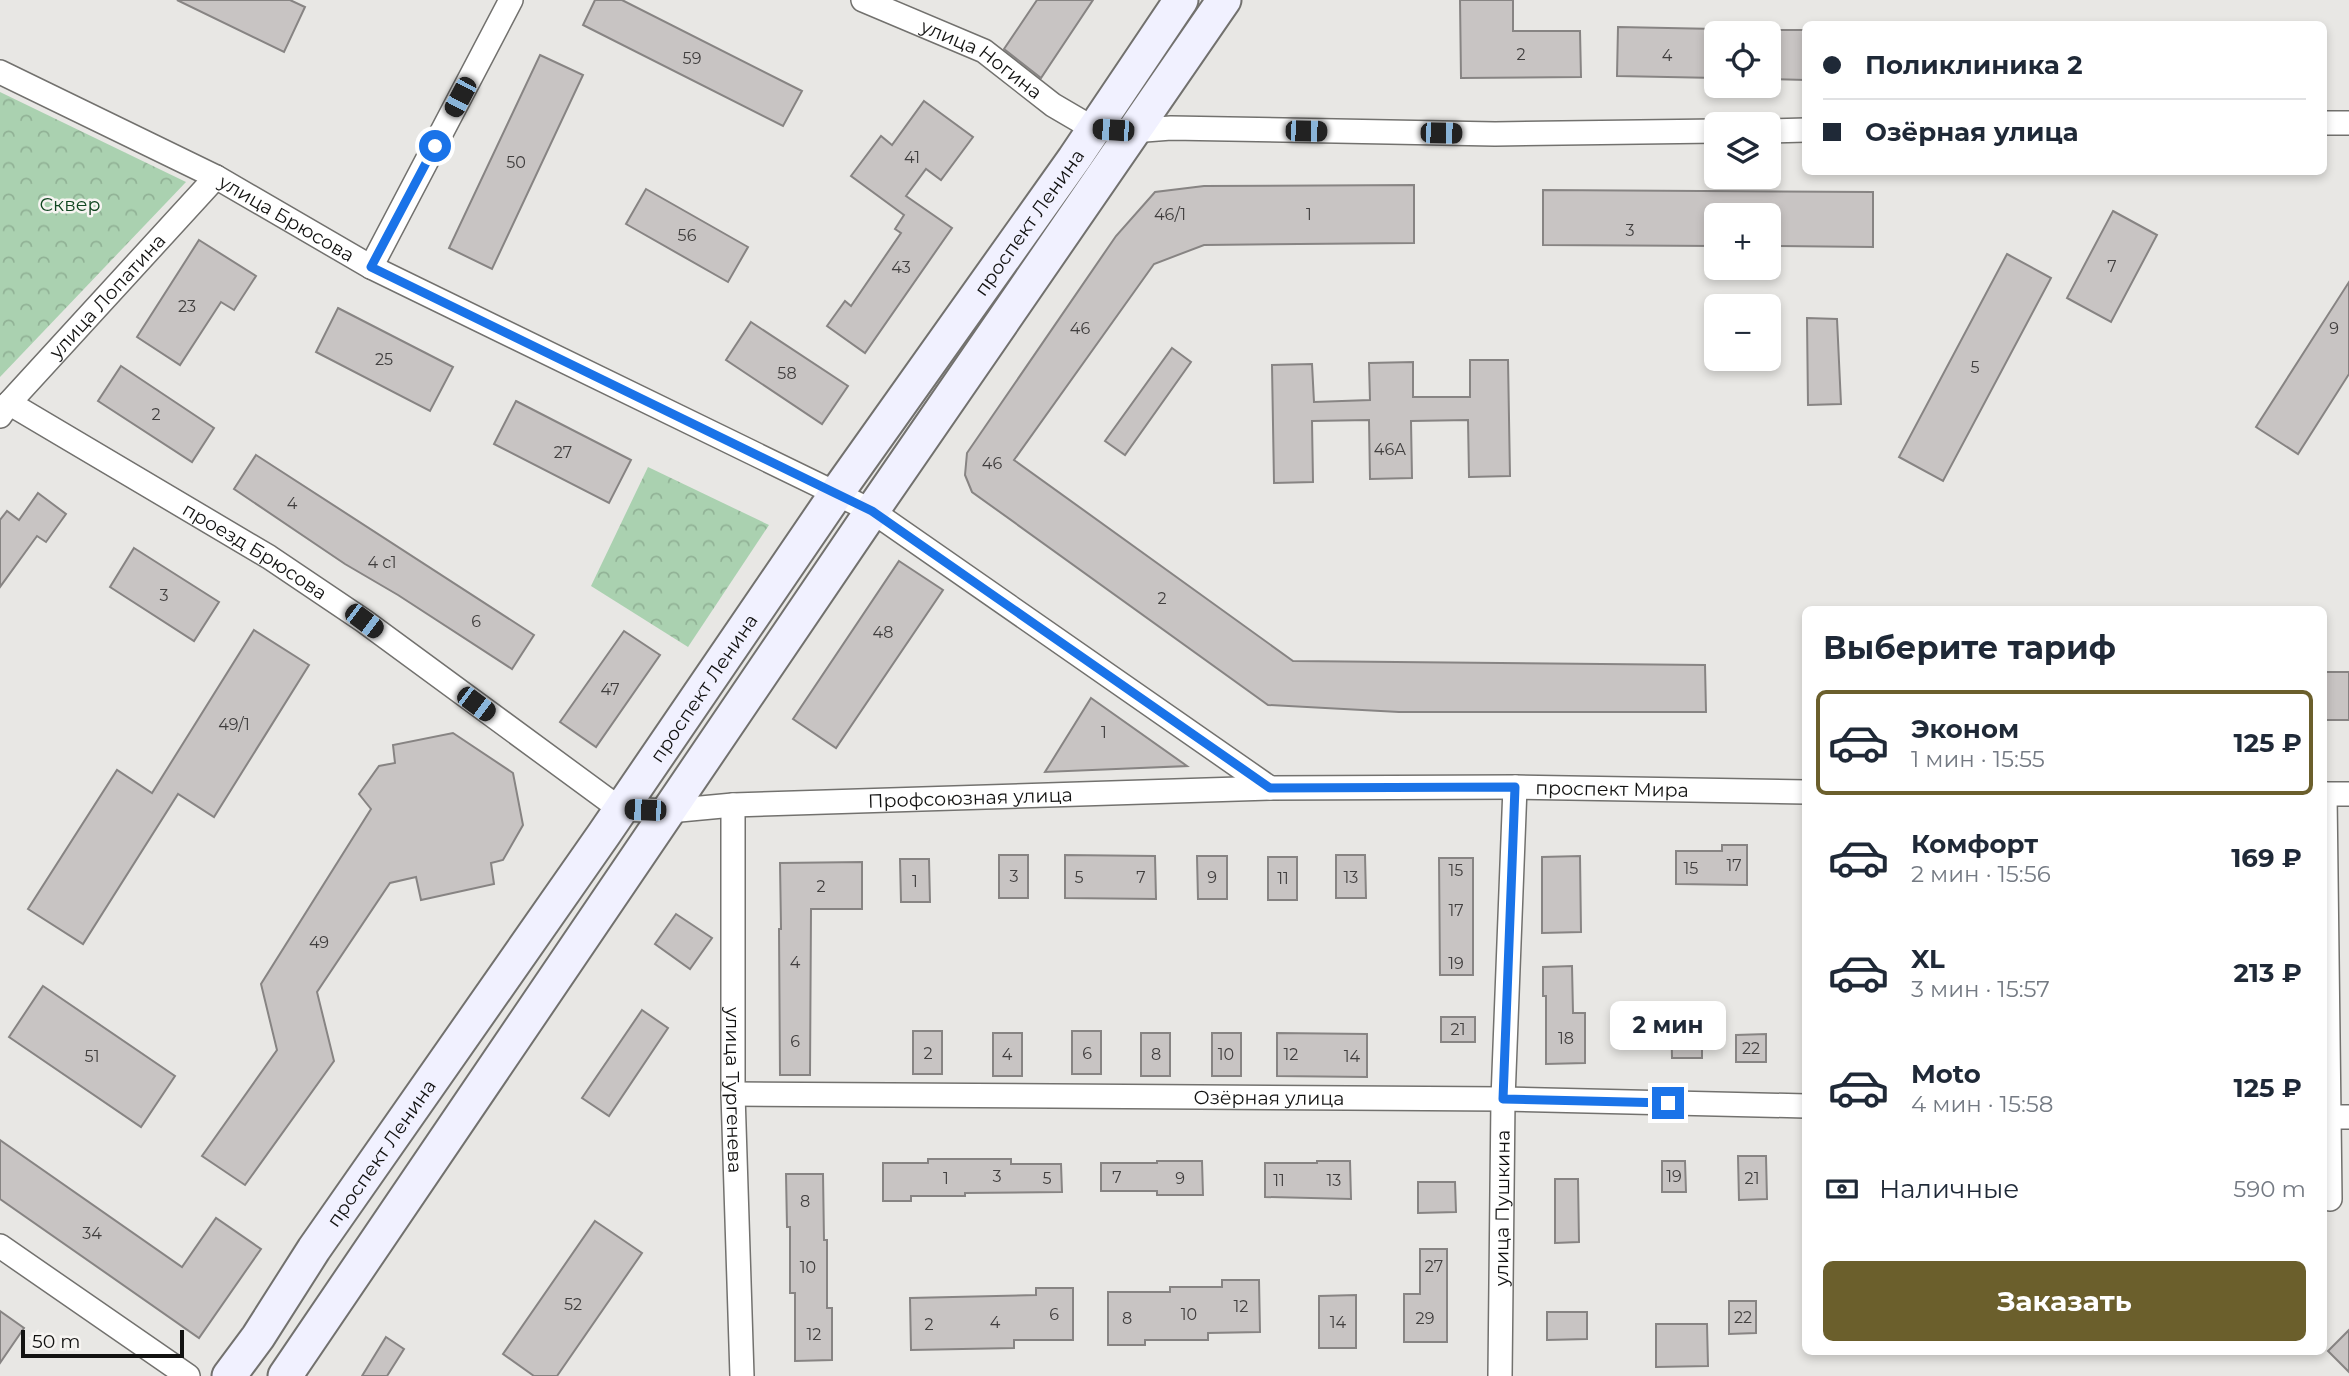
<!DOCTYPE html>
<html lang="ru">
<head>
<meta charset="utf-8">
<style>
  :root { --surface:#fff; --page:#f6f6f7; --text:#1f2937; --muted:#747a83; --line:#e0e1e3; --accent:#6b5f2c }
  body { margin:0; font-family:Montserrat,sans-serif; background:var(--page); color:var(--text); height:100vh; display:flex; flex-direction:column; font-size:26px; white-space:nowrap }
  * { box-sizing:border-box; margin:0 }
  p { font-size:23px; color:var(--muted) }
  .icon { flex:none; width:38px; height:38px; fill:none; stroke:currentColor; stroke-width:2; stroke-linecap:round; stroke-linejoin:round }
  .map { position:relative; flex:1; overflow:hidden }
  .drawer { position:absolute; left:1802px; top:606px; width:525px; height:749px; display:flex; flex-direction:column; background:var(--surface); border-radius:10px; box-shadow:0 4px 10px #0003 }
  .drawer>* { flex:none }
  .guide { position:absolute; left:1802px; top:21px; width:525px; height:154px; border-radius:10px; box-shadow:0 4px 10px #0003; display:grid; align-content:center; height:154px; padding:0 21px; background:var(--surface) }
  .fabs { position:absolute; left:1704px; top:21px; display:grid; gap:14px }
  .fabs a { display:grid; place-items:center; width:77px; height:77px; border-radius:10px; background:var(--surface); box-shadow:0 4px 10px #0003; font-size:35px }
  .scale { position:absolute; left:21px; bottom:18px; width:163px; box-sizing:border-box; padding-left:7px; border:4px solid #121211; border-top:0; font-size:19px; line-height:24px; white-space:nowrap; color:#121211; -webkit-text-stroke:5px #f6f4f1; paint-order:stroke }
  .end { position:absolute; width:32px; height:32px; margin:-16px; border:9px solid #1a73e8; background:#fff; box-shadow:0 0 0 4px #fff }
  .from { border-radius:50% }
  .bubble { position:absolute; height:49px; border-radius:10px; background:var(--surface); box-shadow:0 4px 10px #0003; font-size:23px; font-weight:700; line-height:49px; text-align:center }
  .car { position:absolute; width:21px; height:42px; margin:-21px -10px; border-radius:9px; box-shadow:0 0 5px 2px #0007; background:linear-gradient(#222 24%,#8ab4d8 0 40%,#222 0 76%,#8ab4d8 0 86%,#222 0) }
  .guide b { display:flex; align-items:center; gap:24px; height:66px; font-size:26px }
  .guide b+b { border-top:2px solid var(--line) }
  .guide i { width:18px; height:18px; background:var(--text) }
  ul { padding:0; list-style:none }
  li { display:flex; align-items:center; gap:21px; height:105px; margin:0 14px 10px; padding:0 7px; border:4px solid transparent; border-radius:10px }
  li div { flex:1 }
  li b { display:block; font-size:26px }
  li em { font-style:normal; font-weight:700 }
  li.selected { border-color:var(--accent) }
  li>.icon { width:63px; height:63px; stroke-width:1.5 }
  h2 { padding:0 21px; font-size:32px; line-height:84px }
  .pay { display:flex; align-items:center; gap:18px; height:77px; padding:0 21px; font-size:26px }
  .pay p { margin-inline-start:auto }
  .button { display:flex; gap:14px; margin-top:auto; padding:14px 21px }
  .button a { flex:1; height:80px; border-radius:10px; background:var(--accent); color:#fff; font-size:28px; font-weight:700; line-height:80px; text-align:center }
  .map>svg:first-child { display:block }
  .park { fill:url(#park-crowns) }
  .building { fill:#c8c4c3; stroke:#878483; stroke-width:2 }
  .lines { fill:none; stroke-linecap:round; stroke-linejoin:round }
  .minor-casing { stroke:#72716e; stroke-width:26 }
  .secondary-casing { stroke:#72716e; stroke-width:37 }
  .minor { stroke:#fff; stroke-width:23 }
  .secondary { stroke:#f1f1ff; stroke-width:33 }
  .route { stroke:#1a73e8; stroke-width:9 }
  .labels { text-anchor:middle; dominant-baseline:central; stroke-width:5; stroke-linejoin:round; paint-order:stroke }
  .number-label { font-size:16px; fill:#403e3e }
  .street-label { font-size:19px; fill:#121211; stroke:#f6f4f1 }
  .park-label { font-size:19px; fill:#104620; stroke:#f6f4f1 }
</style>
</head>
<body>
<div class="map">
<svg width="2349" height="1376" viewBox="0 0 2349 1376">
  <defs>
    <pattern id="park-crowns" width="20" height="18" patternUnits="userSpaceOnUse" patternTransform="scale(1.75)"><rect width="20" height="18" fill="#aad1b0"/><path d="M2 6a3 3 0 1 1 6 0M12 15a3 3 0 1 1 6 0" fill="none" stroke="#91b296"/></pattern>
  </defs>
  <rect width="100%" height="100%" fill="#e8e7e4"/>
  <!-- park -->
  <g class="park">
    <path d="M0,92L186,182L0,377Z"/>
    <path d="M648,467L769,525L688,647L591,586Z"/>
  </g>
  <!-- building -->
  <g class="building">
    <path d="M177,0H290L305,7L284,52Z"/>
    <path d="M595,0H622L802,91L783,126L583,25Z"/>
    <path d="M1037,0H1093L1041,78L1004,49Z"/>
    <path d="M1460,0H1513V31H1580L1581,77L1461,78Z"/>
    <path d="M1618,27L1717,29V78L1617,76Z"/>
    <path d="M1769,30H1806V80L1769,79Z"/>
    <path d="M540,55L583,75L492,269L449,248Z"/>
    <path d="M924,101L973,137L941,180L926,169L906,196L952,228L865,353L827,326L845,301L851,306L901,233L895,229L904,215L851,176L881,136L892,145Z"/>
    <path d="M1414,185V243L1204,245L1154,264L1014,460L1293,661L1705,665L1706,712H1399L1268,705L972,492L965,475L967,453L1116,236L1155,192L1204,186Z"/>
    <path d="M646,189L748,247L728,282L626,224Z"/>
    <path d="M1543,190L1873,192V247L1769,246V215H1717V246L1543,245Z"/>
    <path d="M2113,211L2157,235L2111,322L2067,298Z"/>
    <path d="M199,240L256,276L234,310L221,302L180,365L137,337Z"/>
    <path d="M2007,254L2051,278L1943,481L1899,457Z"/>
    <path d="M2349,282V374L2298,454L2256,427Z"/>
    <path d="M338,308L453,367L430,411L316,352Z"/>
    <path d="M1807,318L1837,319L1841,404L1808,405Z"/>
    <path d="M751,322L848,386L822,424L726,360Z"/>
    <path d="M1172,348L1191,362L1125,455L1105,441Z"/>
    <path d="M1470,360H1508L1510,476L1469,477L1468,420L1411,421L1412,478L1370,479L1369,420L1312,421L1313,482L1274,483L1272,365L1312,364L1314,402L1370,400L1369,363L1413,362V397H1470Z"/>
    <path d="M121,366L214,428L192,462L98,401Z"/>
    <path d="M516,401L631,460L609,503L494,444Z"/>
    <path d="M256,455L534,635L512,669L398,595L345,564L234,489Z"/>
    <path d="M38,493L66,514L46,542L37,536L0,587V520L7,511L19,520Z"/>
    <path d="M134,548L219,602L194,641L110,587Z"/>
    <path d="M899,561L943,590L836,748L793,719Z"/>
    <path d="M254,630L309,665L214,817L178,794L83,944L28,909L117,770L152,793Z"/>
    <path d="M624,631L660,655L596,747L560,722Z"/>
    <rect x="2324" y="672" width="25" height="48"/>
    <path d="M1091,698L1187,766L1045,772Z"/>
    <path d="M453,733L513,773L523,825L503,860L491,863L494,884L421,900L416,877L390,883L317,992L334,1061L245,1185L202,1156L277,1050L261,984L371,809L359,794L379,766L395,763L393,745Z"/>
    <path d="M1722,845H1747V885L1676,884V851H1722Z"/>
    <rect x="999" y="855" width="29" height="43"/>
    <path d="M1065,855L1155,856L1156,899L1065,898Z"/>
    <path d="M1336,855H1365L1366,898H1336Z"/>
    <path d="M1197,856H1227V899H1198Z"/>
    <path d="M1580,856L1581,932L1542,933V857Z"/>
    <rect x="1268" y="857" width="29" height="43"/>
    <path d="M1439,858H1473V975H1440Z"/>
    <path d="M900,859H929L930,902H901Z"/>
    <path d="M862,862V909H811L810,1075H780L779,929H781L780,863Z"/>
    <path d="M676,914L712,938L690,969L655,944Z"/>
    <path d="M1572,966L1573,1013H1585V1063L1546,1064V996H1543V967Z"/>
    <path d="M43,986L175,1076L141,1127L9,1037Z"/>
    <path d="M642,1010L668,1028L609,1116L582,1098Z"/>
    <path d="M1702,1010V1058H1672L1671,1011Z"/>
    <rect x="1441" y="1017" width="34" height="25"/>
    <rect x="913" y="1031" width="29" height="43"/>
    <rect x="1072" y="1031" width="29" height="43"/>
    <rect x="993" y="1033" width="29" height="43"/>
    <rect x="1141" y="1033" width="29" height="43"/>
    <rect x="1212" y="1033" width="29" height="43"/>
    <path d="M1277,1033L1367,1034V1077L1277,1076Z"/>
    <path d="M1766,1034V1062H1736V1035Z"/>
    <path d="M0,1140L182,1267L216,1218L261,1249L199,1338L0,1199Z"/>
    <path d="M1738,1156H1766L1767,1199L1739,1200Z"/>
    <path d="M928,1159H1011V1164H1061L1062,1192L965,1193V1196H911V1201H883V1163H928Z"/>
    <path d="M1157,1161H1202L1203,1195H1157V1191H1101V1163H1157Z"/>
    <path d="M1317,1161H1350L1351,1199L1265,1197V1163H1317Z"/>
    <path d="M1662,1161H1685L1686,1192H1662Z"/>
    <path d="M786,1174H823L824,1240H827V1308H832V1360L795,1361V1293H790V1227H787Z"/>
    <path d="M1555,1179H1578L1579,1242L1555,1243Z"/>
    <path d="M1418,1182H1455L1456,1212L1418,1213Z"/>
    <path d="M595,1221L642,1253L557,1376H534L503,1354Z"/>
    <path d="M1420,1249H1447V1342H1404V1294H1420Z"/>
    <path d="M1222,1280H1259L1260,1332L1208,1333V1340H1145V1345H1108V1292H1170V1287H1222Z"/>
    <path d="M1036,1288H1073V1340H1014V1348L911,1350L910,1298L1036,1295Z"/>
    <path d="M1356,1295V1348H1319V1296Z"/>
    <path d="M1729,1301H1756V1333L1729,1334Z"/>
    <path d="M0,1311L24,1328L0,1363Z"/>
    <path d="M1547,1312H1587V1339L1547,1340Z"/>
    <path d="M1656,1324H1707L1708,1366L1656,1367Z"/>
    <path d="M2349,1330V1372L2328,1351Z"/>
    <path d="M386,1337L404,1349L387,1376H362Z"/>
  </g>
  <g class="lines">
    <defs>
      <g id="minor">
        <path id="s1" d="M863,0L984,51L1053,105L1094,129L1132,131L1171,128L1495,134L1717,131"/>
        <path id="s2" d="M0,72L216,177L371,267L872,511L1270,788"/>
        <path d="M2324,123H2349"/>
        <path d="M1769,131L1806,130"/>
        <path d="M371,267L511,0"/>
        <path id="s3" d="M9,403L269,557L364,621L620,809L669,811L733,805L1270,788L1515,787L1806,792"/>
        <path id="s4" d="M0,416L9,403L216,177"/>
        <path d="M2324,794H2349"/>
        <path d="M2325,794L2330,1199"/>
        <path id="s5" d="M733,805V1094L742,1376"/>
        <path id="s6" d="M733,1094L1503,1099L1806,1106"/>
        <path d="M2324,1117H2349"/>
        <path d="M0,1246L188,1376"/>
        <path id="s7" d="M1500,1376L1503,1099L1515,787"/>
      </g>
      <g id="secondary">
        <path id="s8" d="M229,1376L258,1337L314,1249L604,834L836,494L1074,159L1181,0"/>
        <path d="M285,1376L872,511L1224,0"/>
      </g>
    </defs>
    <!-- minor casing -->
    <use href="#minor" class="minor-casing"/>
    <!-- secondary casing -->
    <use href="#secondary" class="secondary-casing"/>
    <!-- minor -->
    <use href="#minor" class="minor"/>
    <!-- secondary -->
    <use href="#secondary" class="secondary"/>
  </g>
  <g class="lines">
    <!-- route -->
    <path class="route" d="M435,146L371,267L872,511L1270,788L1515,787L1503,1099L1668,1103"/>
  </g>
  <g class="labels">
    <!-- number labels -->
    <g class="number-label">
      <text x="1521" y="54">2</text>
      <text x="1667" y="55">4</text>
      <text x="692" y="58">59</text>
      <text x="912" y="157">41</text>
      <text x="516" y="162">50</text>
      <text x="1170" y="214">46/1</text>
      <text x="1309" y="214">1</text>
      <text x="1630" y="230">3</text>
      <text x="687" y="235">56</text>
      <text x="2112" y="266">7</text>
      <text x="901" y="267">43</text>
      <text x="187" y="306">23</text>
      <text x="1080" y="328">46</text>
      <text x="2334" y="328">9</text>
      <text x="384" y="359">25</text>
      <text x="1975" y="367">5</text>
      <text x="787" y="373">58</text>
      <text x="156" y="414">2</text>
      <text x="1390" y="449">46А</text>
      <text x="563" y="452">27</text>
      <text x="992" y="463">46</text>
      <text x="292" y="503">4</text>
      <text x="382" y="562">4 с1</text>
      <text x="164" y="595">3</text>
      <text x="1162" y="598">2</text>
      <text x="476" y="621">6</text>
      <text x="883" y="632">48</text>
      <text x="610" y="689">47</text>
      <text x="234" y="724">49/1</text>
      <text x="1104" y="732">1</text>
      <text x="1734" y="865">17</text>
      <text x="1691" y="868">15</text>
      <text x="1456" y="870">15</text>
      <text x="1014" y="876">3</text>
      <text x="1079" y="877">5</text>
      <text x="1141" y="877">7</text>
      <text x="1212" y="877">9</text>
      <text x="1351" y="877">13</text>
      <text x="1283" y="878">11</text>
      <text x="915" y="881">1</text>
      <text x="821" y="886">2</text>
      <text x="1456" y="910">17</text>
      <text x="319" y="942">49</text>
      <text x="795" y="962">4</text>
      <text x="1456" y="963">19</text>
      <text x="1458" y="1029">21</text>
      <text x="1566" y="1038">18</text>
      <text x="795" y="1041">6</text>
      <text x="1751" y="1048">22</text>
      <text x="928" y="1053">2</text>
      <text x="1087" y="1053">6</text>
      <text x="1007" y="1054">4</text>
      <text x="1156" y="1054">8</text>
      <text x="1226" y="1054">10</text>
      <text x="1291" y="1054">12</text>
      <text x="92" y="1056">51</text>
      <text x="1352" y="1056">14</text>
      <text x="997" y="1176">3</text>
      <text x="1674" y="1176">19</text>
      <text x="1117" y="1177">7</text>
      <text x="946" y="1178">1</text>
      <text x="1047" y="1178">5</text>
      <text x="1180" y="1178">9</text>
      <text x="1752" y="1178">21</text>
      <text x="1279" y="1180">11</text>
      <text x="1334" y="1180">13</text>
      <text x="805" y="1201">8</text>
      <text x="92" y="1233">34</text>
      <text x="1434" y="1266">27</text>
      <text x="808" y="1267">10</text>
      <text x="573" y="1304">52</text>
      <text x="1241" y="1306">12</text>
      <text x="1054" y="1314">6</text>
      <text x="1189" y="1314">10</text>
      <text x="1743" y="1317">22</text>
      <text x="1127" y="1318">8</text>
      <text x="1425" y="1318">29</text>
      <text x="995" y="1322">4</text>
      <text x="1338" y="1322">14</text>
      <text x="929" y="1324">2</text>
      <text x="814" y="1334">12</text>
    </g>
    <!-- street labels -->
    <g class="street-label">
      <text stroke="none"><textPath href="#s1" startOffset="133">улица Ногина</textPath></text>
      <text stroke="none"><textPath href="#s2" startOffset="322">улица Брюсова</textPath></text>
      <text stroke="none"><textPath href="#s8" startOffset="1404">проспект Ленина</textPath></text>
      <text stroke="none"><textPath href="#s4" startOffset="161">улица Лопатина</textPath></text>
      <text stroke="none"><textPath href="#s3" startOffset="287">проезд Брюсова</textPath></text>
      <text stroke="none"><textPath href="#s8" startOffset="836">проспект Ленина</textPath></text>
      <text stroke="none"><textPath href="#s3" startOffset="1727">проспект Мира</textPath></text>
      <text stroke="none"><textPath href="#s3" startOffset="1085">Профсоюзная улица</textPath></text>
      <text stroke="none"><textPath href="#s5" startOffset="285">улица Тургенева</textPath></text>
      <text stroke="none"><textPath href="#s6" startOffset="536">Озёрная улица</textPath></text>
      <text stroke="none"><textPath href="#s8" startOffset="270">проспект Ленина</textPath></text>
      <text stroke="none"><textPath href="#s7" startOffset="168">улица Пушкина</textPath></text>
    </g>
    <!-- park labels -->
    <g class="park-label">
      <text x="70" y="204">Сквер</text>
    </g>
  </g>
</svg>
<div class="fabs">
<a><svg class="icon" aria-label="locate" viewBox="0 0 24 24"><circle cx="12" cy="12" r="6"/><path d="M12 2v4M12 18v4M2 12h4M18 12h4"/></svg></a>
<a><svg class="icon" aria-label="layers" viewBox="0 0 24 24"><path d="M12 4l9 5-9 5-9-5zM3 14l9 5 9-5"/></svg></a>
<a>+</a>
<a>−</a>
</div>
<div class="scale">50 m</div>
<i class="end from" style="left:435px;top:146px"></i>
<i class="end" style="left:1668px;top:1103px"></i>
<div class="bubble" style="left:1610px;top:1001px;width:116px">2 мин</div>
<i class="car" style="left:460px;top:97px;rotate:208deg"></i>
<i class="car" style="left:1113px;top:130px;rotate:274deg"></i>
<i class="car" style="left:1306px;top:131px;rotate:91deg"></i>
<i class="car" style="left:1441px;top:133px;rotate:91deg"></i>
<i class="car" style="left:364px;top:621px;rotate:127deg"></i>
<i class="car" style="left:476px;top:704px;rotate:127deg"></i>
<i class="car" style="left:645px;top:810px;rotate:272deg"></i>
<div class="guide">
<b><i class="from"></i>Поликлиника 2</b>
<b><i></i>Озёрная улица</b>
</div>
<section class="drawer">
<h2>Выберите тариф</h2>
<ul>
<li class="selected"><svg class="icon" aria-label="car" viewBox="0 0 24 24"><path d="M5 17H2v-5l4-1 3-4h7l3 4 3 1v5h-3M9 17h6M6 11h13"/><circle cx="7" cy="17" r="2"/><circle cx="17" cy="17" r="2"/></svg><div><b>Эконом</b><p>1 мин · 15:55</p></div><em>125 ₽</em></li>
<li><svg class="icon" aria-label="car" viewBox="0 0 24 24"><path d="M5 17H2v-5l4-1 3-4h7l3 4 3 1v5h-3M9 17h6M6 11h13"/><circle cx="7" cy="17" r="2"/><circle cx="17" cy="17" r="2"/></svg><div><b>Комфорт</b><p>2 мин · 15:56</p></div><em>169 ₽</em></li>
<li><svg class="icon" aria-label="car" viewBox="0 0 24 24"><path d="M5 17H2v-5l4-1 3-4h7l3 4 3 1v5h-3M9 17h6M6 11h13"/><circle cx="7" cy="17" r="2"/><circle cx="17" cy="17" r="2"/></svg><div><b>XL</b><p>3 мин · 15:57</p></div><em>213 ₽</em></li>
<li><svg class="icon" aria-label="car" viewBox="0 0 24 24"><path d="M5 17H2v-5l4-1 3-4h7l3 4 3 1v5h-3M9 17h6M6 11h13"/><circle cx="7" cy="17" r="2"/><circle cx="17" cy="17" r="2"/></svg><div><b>Moto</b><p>4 мин · 15:58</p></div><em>125 ₽</em></li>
</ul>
<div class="pay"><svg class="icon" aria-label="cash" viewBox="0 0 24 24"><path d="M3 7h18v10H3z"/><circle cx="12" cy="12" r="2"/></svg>Наличные<p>590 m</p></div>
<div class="button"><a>Заказать</a></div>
</section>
</div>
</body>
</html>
